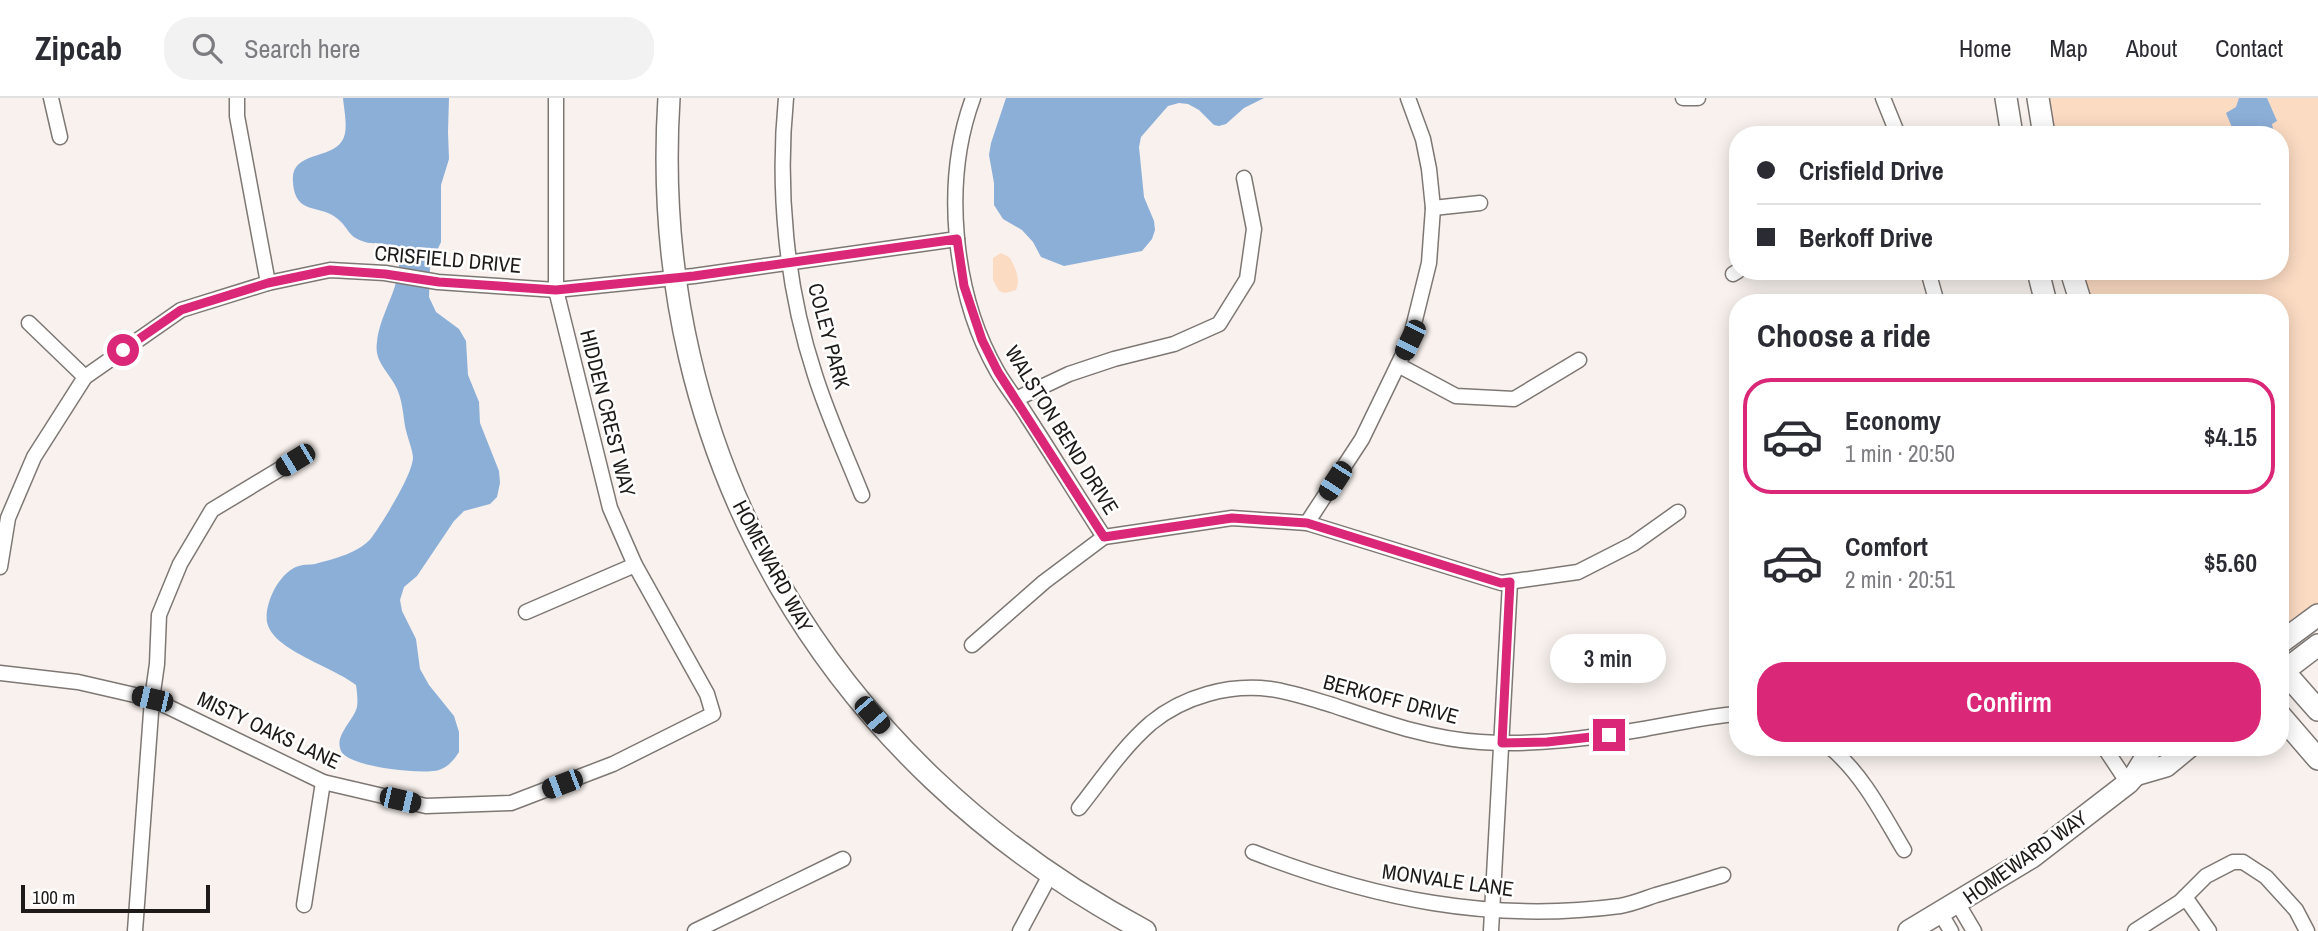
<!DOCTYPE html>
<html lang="en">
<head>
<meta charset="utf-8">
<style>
  :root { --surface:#fff; --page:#f2f2f3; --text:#2b2b33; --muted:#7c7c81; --line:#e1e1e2; --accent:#db2777 }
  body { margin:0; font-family:"Archivo Narrow",sans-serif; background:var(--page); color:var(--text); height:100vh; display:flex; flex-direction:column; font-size:26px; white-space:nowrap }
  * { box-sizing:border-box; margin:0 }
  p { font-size:23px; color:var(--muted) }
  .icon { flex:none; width:38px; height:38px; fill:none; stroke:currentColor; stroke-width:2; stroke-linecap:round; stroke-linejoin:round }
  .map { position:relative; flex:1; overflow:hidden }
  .sheet { position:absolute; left:1729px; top:196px; width:560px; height:462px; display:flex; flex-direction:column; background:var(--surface); border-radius:28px; box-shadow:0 4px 18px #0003 }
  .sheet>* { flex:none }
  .guide { position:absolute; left:1729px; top:28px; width:560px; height:154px; border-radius:28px; box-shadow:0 4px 18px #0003; display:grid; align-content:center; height:154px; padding:0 28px; background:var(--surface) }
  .scale { position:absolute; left:21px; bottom:18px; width:189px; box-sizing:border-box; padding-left:7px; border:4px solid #1d1a19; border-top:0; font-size:19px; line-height:24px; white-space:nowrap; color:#1d1a19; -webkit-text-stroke:5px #fff; paint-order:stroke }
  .end { position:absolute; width:32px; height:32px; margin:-16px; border:9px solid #db2777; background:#fff; box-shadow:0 0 0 4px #fff }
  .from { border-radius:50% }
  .bubble { position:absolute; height:49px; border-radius:24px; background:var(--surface); box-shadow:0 4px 18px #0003; font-size:23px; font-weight:600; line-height:49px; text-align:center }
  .car { position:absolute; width:21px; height:42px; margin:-21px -10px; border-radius:9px; box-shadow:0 0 5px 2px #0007; background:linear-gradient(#222 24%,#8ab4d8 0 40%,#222 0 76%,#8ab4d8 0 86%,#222 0) }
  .guide b { display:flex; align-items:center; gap:24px; height:66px; font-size:26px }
  .guide b+b { border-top:2px solid var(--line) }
  .guide i { width:18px; height:18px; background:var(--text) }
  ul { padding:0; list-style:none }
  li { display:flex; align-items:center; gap:21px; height:116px; margin:0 14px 10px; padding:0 14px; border:4px solid transparent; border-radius:28px }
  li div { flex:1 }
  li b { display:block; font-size:26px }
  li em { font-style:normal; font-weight:600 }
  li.on { border-color:var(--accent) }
  li>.icon { width:63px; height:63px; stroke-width:1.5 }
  h2 { padding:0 28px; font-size:32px; line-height:84px }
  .button { display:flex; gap:14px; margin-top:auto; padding:14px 28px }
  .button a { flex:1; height:80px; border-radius:28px; background:var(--accent); color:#fff; font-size:28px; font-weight:600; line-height:80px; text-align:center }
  header { display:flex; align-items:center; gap:42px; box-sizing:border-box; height:98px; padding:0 35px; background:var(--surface); border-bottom:2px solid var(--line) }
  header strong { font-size:33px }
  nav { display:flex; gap:38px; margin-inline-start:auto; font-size:24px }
  .search { width:490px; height:63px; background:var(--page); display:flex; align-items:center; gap:18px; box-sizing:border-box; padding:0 24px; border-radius:28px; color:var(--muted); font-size:26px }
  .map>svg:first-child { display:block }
  .green { fill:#fcdbc3 }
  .water { fill:#8cafd8 }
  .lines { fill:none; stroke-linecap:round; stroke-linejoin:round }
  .street-casing { stroke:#7e7874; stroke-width:17 }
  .secondary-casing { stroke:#7e7874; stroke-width:24 }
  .street { stroke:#fff; stroke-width:14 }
  .secondary { stroke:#fff; stroke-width:21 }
  .route { stroke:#db2777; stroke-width:9 }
  .labels { text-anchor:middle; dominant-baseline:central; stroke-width:5; stroke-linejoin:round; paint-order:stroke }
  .street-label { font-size:21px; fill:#1d1a19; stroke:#fff }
</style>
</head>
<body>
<header>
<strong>Zipcab</strong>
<div class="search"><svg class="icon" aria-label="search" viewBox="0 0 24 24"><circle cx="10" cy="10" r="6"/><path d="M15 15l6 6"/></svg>Search here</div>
<nav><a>Home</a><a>Map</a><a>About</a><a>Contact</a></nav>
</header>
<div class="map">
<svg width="2318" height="833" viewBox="0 0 2318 833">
  <rect width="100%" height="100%" fill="#f8f1ed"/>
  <!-- green -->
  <g class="green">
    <path d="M2045,0H2318V508L2280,535V205H2091L2082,173H2280V37H2051Z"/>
    <path d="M1001,155L1009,159C1015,168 1021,181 1016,192L1005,195L999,193L993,182V160Z"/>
  </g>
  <!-- water -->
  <g class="water">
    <path d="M343,0H449L448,34L449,61L441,87V144L430,168L429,199L436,214L459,231L466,243L468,277L479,304L480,325L499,373L500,385L497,399L490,406L464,413L454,423L417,478L404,489L400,502L402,513L416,541L420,571L429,587L454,618L459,634V654C454,662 448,669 439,672C423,677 348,669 341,653C334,637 353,624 357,609C358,602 357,594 356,587C334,569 272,552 267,524C264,505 280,473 299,468C304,466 310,467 315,466C333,461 360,455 372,439C383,424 413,376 413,359C412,349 407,339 405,328C403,315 402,299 395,287C387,272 374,263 377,244C380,213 405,185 398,152C383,141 378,149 362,143C348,138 349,131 339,122C322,105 295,119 293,84C290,53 330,62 342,43C349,33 344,12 343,0Z"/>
    <path d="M1006,0H1264L1244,10L1226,26L1219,28L1214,27L1199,12L1188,6L1179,5L1168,8L1141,39L1139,49L1144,99L1154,123L1155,132L1152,141L1142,153L1064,168L1041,159L1033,144L1022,132L1003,121L994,107V85L989,57L991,45Z"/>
    <path d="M2239,0H2267L2277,23L2272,26L2273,31L2269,34L2268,37H2235L2226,15L2236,9Z"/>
  </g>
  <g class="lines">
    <defs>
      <g id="street">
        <path d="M51,0L60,39"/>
        <path d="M237,0V18L268,185"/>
        <path d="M786,0C777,91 786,189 815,277C828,318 846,357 862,397"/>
        <path d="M973,0C942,84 953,196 997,273C1006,289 1018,303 1027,318C1053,358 1078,399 1104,439"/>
        <path d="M1683,0H1698"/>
        <path d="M1883,0L1898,37"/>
        <path d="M1433,110L1480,105"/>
        <path d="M1928,173L1937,205"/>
        <path d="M1733,176L1738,173"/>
        <path d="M29,225L85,279"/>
        <path d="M1398,267L1456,298L1514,301L1579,262"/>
        <path d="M1016,301L1069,276L1114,261L1174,246L1219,226L1247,181L1254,131L1244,80"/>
        <path d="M1307,425L1362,341L1410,242L1429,165L1433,110L1429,71L1423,41L1408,0"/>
        <path d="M0,469L8,420L34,359L85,279L181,212L268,185L330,172L385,175L438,184L556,192L694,178L957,141"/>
        <path d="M526,514L635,467"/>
        <path d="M972,547L1044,484L1104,439L1232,420L1307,425L1501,485L1578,474L1633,446L1678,414"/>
        <path d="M0,575L78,584L152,601L323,684L426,708L511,705L613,666L713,616L707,596L635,467L610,410L556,192V0"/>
        <path d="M1830,649C1863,677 1882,715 1904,752"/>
        <path d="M2104,649L2128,685"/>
        <path d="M1079,710C1102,681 1123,649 1151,625C1184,598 1229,586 1270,591C1291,594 1312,601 1332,607C1380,623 1429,641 1480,644C1535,648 1590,640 1644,631C1675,626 1706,618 1738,616"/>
        <path d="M1253,754C1374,801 1491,825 1620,808C1632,806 1644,801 1656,797C1678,791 1700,784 1723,777"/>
        <path d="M2185,799L2209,833"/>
        <path d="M1958,806L1974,833"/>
        <path d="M304,807L323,684"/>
        <path d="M1941,816L1951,833"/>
        <path d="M135,833L152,601L157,566L159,517L180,466L212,412L295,362"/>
        <path d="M695,833L843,761"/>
        <path d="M1020,833L1050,777"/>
        <path d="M1491,833L1510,484"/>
        <path d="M2135,833L2180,804L2206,778L2233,764H2243L2266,779L2296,812L2307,833"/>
      </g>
      <g id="secondary">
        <path d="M669,0C646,359 830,665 1145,833"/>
        <path d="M2006,0L2012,37"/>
        <path d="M2038,0L2044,37"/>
        <path d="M2038,173L2046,205"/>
        <path d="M2071,173L2081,205"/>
        <path d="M2280,545L2318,517"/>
        <path d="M2280,569L2318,612"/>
        <path d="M2280,576L2318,547"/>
        <path d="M2280,617L2318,661"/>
        <path d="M2135,677L2166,668L2189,649"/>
        <path d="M1909,833L2032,759L2128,685L2135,677L2152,649"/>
      </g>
    </defs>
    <!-- street casing -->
    <use href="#street" class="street-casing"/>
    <!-- secondary casing -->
    <use href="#secondary" class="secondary-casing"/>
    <!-- street -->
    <use href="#street" class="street"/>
    <!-- secondary -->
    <use href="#secondary" class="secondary"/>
  </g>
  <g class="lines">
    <!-- route -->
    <path class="route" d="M123,252L181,212L268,185L330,172L385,176L439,184L556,192L694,178L957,141L964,188L982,242L998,274L1104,439L1232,420L1307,425L1501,485L1510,484L1502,645L1547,644L1609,637"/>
  </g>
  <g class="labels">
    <!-- street labels -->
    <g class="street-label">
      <text transform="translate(448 161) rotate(5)">CRISFIELD DRIVE</text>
      <text transform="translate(829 238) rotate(75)">COLEY PARK</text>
      <text transform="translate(608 315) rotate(76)">HIDDEN CREST WAY</text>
      <text transform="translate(1062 332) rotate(58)">WALSTON BEND DRIVE</text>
      <text transform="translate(773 468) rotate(62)">HOMEWARD WAY</text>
      <text transform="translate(1391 601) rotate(15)">BERKOFF DRIVE</text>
      <text transform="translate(269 632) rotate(25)">MISTY OAKS LANE</text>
      <text transform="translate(2025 759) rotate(-35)">HOMEWARD WAY</text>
      <text transform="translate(1448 782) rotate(8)">MONVALE LANE</text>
    </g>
  </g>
</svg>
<div class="scale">100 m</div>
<i class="end from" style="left:123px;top:252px"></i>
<i class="end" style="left:1609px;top:637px"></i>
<div class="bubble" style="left:1550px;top:536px;width:116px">3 min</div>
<i class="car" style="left:1410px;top:242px;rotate:206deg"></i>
<i class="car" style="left:295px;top:362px;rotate:239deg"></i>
<i class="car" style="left:1335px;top:383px;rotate:213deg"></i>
<i class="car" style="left:152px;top:601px;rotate:283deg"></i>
<i class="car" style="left:872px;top:617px;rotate:139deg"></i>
<i class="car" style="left:562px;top:686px;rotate:249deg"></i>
<i class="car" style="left:400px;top:702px;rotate:103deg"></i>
<div class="guide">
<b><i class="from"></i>Crisfield Drive</b>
<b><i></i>Berkoff Drive</b>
</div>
<section class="sheet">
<h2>Choose a ride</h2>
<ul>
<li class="on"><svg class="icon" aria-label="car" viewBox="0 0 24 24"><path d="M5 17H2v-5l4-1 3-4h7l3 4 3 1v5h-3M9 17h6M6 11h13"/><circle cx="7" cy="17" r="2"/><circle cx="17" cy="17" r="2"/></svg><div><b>Economy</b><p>1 min · 20:50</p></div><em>$4.15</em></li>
<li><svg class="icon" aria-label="car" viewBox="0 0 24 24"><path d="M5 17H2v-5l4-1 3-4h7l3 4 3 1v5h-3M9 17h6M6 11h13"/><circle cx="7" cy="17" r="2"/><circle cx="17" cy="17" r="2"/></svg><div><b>Comfort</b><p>2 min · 20:51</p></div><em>$5.60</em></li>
</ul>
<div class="button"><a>Confirm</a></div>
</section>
</div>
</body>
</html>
